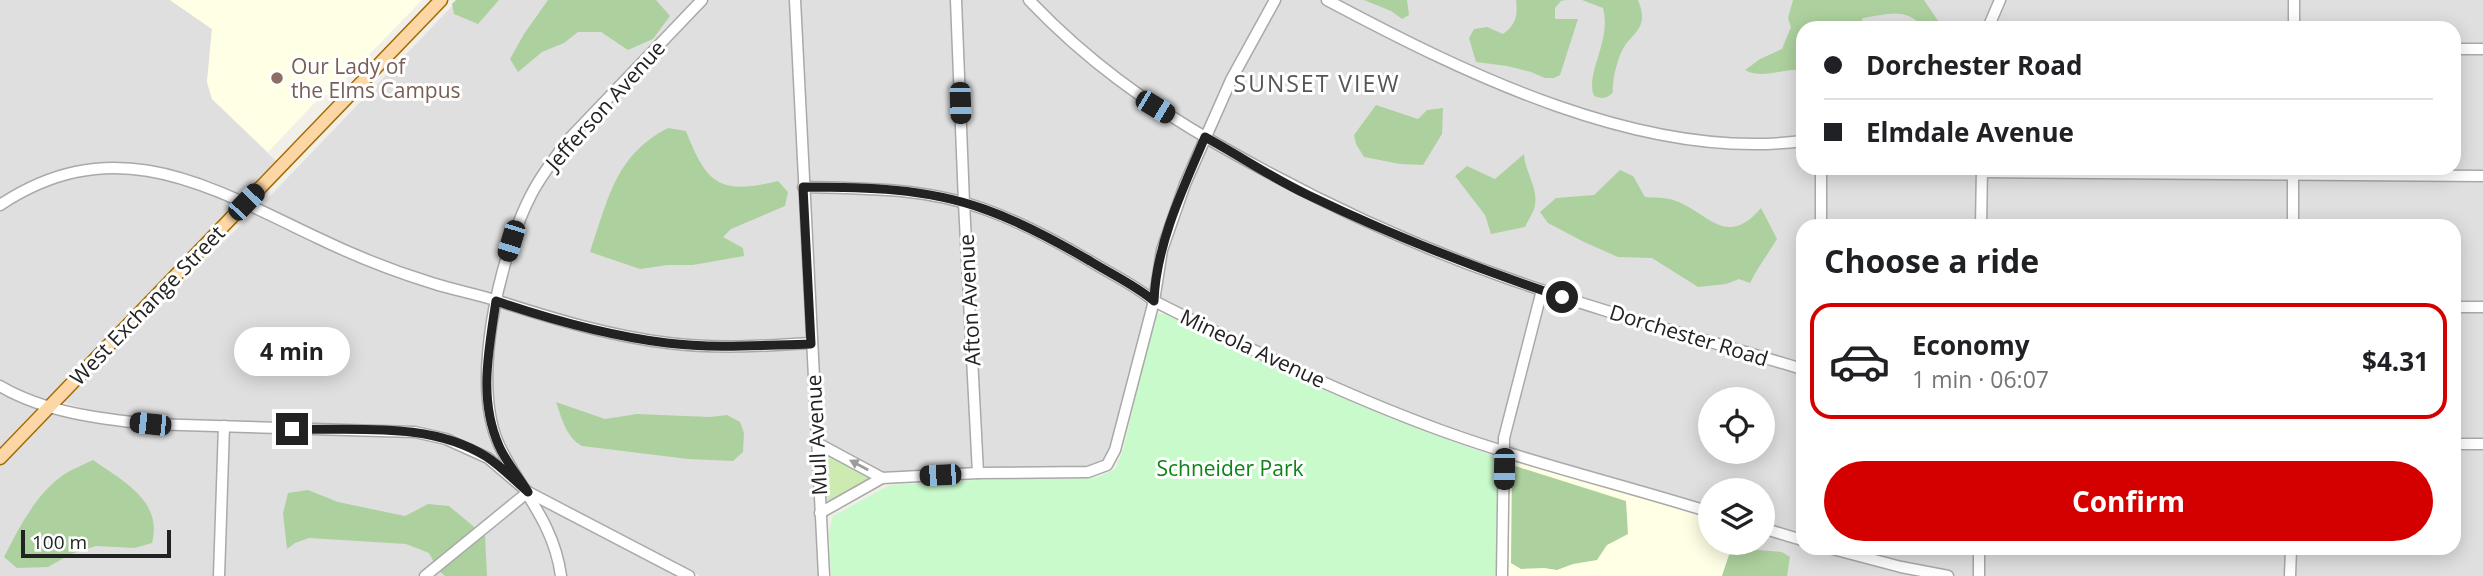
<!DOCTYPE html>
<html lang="en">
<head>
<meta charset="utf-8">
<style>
  :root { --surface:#fff; --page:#f2f2f2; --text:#202124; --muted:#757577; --line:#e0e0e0; --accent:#d40000 }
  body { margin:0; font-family:"Open Sans",sans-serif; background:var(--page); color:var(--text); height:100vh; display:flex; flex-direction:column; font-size:26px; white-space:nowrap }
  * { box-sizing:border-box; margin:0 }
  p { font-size:23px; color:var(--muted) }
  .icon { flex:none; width:38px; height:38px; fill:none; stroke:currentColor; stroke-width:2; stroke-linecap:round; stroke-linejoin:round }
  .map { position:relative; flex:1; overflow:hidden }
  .drawer { position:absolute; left:1796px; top:219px; width:665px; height:336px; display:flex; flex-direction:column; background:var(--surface); border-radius:21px; box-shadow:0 4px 18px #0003 }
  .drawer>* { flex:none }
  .guide { position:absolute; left:1796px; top:21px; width:665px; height:154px; border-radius:21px; box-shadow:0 4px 18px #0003; display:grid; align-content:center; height:154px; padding:0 28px; background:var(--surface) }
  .controls { position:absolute; left:1698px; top:387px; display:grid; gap:14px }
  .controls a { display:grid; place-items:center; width:77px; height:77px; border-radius:50%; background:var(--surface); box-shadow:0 4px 18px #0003; font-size:35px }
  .scale { position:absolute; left:21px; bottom:18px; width:150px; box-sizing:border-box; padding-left:7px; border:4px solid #222; border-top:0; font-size:19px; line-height:24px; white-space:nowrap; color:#222; -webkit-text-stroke:5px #fff; paint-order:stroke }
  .end { position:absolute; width:32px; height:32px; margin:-16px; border:9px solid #222; background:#fff; box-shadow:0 0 0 4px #fff }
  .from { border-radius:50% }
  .bubble { position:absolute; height:49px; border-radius:24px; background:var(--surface); box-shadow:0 4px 18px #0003; font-size:23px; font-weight:700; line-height:49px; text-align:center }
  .car { position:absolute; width:21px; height:42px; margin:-21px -10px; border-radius:9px; box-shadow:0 0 5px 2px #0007; background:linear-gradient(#222 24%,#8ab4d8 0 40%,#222 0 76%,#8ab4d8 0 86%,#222 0) }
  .guide b { display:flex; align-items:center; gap:24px; height:66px; font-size:26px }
  .guide b+b { border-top:2px solid var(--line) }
  .guide i { width:18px; height:18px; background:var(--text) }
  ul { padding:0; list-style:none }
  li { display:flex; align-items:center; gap:21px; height:116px; margin:0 14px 10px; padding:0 14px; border:4px solid transparent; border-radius:21px }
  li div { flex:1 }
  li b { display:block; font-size:26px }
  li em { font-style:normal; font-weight:700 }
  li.active { border-color:var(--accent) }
  li>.icon { width:63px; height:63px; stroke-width:1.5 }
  h2 { padding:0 28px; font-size:32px; line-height:84px }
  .button { display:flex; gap:14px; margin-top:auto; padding:14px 28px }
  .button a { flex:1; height:80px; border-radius:42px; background:var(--accent); color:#fff; font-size:28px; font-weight:700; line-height:80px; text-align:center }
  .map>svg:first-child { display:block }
  .residential { fill:#e0dfdf; fill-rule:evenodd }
  .education { fill:#ffffe5 }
  .grass { fill:#cdebb0 }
  .forest { fill:#add19e }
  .park { fill:#c8facc }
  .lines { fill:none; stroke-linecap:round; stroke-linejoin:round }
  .minor-casing { stroke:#a9a9a9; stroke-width:13 }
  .major-casing { stroke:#a06b00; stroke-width:15 }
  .minor { stroke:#fff; stroke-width:10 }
  .major { stroke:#fcd6a4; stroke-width:12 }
  .oneway { fill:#9c9c9c }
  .route { stroke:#222; stroke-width:9 }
  .education-dot { fill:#8d6e63; stroke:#fff; stroke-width:2.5 }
  .labels { text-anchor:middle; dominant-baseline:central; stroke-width:6; stroke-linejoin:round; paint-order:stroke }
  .education-label { font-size:21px; fill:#785e54; stroke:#fff; text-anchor:start }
  .street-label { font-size:21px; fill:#222; stroke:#fff }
  .park-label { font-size:21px; fill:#0c8416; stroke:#fff }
  .neighbourhood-label { font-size:23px; letter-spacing:2px; fill:#555; stroke:#fff }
</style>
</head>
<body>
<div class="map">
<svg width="2483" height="576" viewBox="0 0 2483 576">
  <rect width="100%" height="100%" fill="#f2efe9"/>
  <!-- residential -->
  <g class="residential">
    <path d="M0,0H170L212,29L207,82L212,99L281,166L50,405L96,417L415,432L461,444L528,492L689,576H0Z"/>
    <path d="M458,0H2483V576H1722L1733,543L1762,542V490H1710V512L1438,429L1154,301L1130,392L1104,468L882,479L820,513L822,576H700L532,490L491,454L457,436L414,427L225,422L112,416L62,402L272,194ZM1802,28H2454V168H1802ZM1802,226H2454V548H1802ZM1710,399H1762V452H1710Z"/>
  </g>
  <!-- education -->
  <g class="education">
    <path d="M170,0H422L330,95H322L268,152L212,99L207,82L212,29Z"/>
    <path d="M1511,459L1710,517V542L1733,543L1722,576H1506L1508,464Z"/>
  </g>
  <!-- grass -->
  <path class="grass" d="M832,457L840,458L870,477L869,480L834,501L829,499L827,492L826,461Z"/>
  <!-- forest -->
  <g class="forest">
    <path d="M456,0H499L478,24L454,14L452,4Z"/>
    <path d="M548,0H656L670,16L653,39L628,50L601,32H578L564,43L542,52L518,72L510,59L524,34Z"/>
    <path d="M1364,0H1407L1409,15L1402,19L1391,11Z"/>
    <path d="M1516,0H1566L1561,1L1555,8V19H1578L1560,75L1554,78H1545L1531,72L1507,66L1476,62L1469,38L1474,29L1487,27L1503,34C1516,25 1518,15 1516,0Z"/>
    <path d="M1582,0H1638C1640,5 1642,11 1642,16C1643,28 1632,36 1626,44C1618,55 1612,79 1613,92C1607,99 1603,99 1594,96C1585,72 1612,41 1603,8Z"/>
    <path d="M1793,0H1924L1943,28H1923C1907,6 1885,15 1863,18L1858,28H1802V70C1783,68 1763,80 1745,70L1760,59L1782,49L1791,27L1788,18Z"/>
    <path d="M1376,105L1418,119L1427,110L1443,108L1442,134L1423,165L1400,164L1364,157L1356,144L1354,135Z"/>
    <path d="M668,128L686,131C707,185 720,195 778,181L788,192L785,206L731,229L723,237L743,248L744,256L693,265H668L640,269L590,252C608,200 615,155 668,128Z"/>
    <path d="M1524,154C1525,172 1538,187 1535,205C1534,212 1528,220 1525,227L1491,234L1485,215L1455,176L1467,166L1495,179Z"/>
    <path d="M1620,170L1633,176L1645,197C1654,198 1665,197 1673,200C1708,211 1725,250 1761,208L1777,239C1768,254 1758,267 1750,283L1739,279L1726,284L1698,287L1652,258L1618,257L1584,242L1548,223L1540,212L1556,198L1594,195Z"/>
    <path d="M556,402L605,419L637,414L710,417L727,415L740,422L744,433L743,452L733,461L688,459L582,446C566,437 562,419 556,402Z"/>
    <path d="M93,460C123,481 163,501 152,543L135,548L96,546L71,554L48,567L17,568L4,557C19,528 35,495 63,475C72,469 83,465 93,460Z"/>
    <path d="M1512,465L1626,501L1628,534L1607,545L1597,560L1573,564L1557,570L1544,568L1521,569L1511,563Z"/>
    <path d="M308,490L338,502L405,516L428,504L449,506L485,536L487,576H445L438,570L429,553L406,544L309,538L295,543L287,549L283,513L288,493Z"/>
    <path d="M1757,550L1782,552L1790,557L1787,576H1722L1729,555Z"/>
  </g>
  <!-- park -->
  <path class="park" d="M1159,314H1165C1272,368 1377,417 1491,455L1498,467L1496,576H831L829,531L833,516L890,485L978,480L1085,478L1098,477L1115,469L1123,450L1153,324L1155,317Z"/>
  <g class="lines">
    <defs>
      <g id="minor">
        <path d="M795,0L824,576"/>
        <path d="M956,0L964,203L978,473"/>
        <path d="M1029,0C1086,60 1146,103 1217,144C1309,197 1404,242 1504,277C1602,312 1703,339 1802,369"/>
        <path d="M1327,0C1464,73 1644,162 1802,141"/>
        <path d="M1988,28L2000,0"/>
        <path d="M2294,28V0"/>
        <path d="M2454,49H2483"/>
        <path d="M1982,172L2483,176"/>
        <path d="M803,187C864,188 926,188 984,209C1021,222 1056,241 1090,261C1111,274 1135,285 1154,301C1247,348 1342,394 1440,430C1528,462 1620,484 1710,512"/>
        <path d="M0,205C116,128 210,187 318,238C355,256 393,271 432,283C454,290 476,294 498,301C554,319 610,336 668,343C716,349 764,346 811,343"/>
        <path d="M1821,226V168"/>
        <path d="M1981,226L1982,168"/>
        <path d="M2293,226V171"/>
        <path d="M2454,307H2483"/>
        <path d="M0,386C44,412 100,419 150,424L415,432L446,439L488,458L528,492L689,576"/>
        <path d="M817,443L882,478"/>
        <path d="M2454,444H2483"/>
        <path d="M820,513L882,478L978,473L1088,472L1107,465L1115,450L1154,301L1162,250L1185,184L1231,80L1275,0"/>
        <path d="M1762,528L1802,540"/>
        <path d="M1829,548L1901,567L1948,576"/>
        <path d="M219,576L224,426"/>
        <path d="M425,576L528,492"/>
        <path d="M561,576C554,523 522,492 500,447C469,384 500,255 531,195C542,174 556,156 570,138L702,0"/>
        <path d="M1502,576L1504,438L1542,290"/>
        <path d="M1979,576V548"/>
        <path d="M2290,576L2291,548"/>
      </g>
      <path id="major" d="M0,458L441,0"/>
    </defs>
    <!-- minor casing -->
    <use href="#minor" class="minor-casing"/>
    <!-- major casing -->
    <use href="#major" class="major-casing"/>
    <!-- minor -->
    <use href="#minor" class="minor"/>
    <!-- major -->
    <use href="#major" class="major"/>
  </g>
  <!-- one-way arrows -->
  <defs><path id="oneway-solid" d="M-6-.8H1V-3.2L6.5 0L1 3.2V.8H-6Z" transform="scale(1.75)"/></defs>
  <use class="oneway" href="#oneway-solid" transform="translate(859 465) rotate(-152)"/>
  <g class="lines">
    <!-- route -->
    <path class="route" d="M292,429C356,431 430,421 487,457C502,467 515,481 528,492C519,477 506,462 499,446C478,399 489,349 496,301C552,320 609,336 667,343C715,349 763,345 811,344L803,187C864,187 926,188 984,209C1021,222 1056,241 1090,261C1111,274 1135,285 1154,301C1156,245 1183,188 1205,137C1240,156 1272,178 1308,195C1391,235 1475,268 1562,297"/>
  </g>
  <!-- markers -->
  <circle class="education-dot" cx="277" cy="78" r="7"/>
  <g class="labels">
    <!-- education labels -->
    <g class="education-label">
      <text x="291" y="66">Our Lady of<tspan x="291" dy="24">the Elms Campus</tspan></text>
    </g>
    <!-- street labels -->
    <g class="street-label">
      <text transform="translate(605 105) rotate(-48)">Jefferson Avenue</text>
      <text transform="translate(969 300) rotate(-93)">Afton Avenue</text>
      <text transform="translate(147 305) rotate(-46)">West Exchange Street</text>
      <text transform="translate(1689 335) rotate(17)">Dorchester Road</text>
      <text transform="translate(1253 348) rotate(25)">Mineola Avenue</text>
      <text transform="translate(816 435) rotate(-93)">Mull Avenue</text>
    </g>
    <!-- park labels -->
    <g class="park-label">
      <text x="1230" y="468">Schneider Park</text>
    </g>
    <!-- neighbourhood labels -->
    <g class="neighbourhood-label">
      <text x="1317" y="83">SUNSET VIEW</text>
    </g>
  </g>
</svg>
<div class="controls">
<a><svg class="icon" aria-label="locate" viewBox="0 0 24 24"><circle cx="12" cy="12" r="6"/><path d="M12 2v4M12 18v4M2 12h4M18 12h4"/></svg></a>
<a><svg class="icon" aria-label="layers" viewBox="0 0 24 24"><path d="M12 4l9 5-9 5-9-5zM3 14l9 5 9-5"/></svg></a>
</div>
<div class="scale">100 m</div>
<i class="end from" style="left:1562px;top:297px"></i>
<i class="end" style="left:292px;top:429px"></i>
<div class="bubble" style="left:234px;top:327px;width:116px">4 min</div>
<i class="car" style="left:960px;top:103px;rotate:178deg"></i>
<i class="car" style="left:1155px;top:107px;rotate:121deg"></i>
<i class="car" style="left:246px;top:202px;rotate:44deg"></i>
<i class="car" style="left:511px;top:241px;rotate:197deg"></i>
<i class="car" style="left:150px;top:424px;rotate:276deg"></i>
<i class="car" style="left:1504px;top:469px;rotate:181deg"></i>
<i class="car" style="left:940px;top:475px;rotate:267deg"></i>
<div class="guide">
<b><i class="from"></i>Dorchester Road</b>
<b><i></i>Elmdale Avenue</b>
</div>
<section class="drawer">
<h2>Choose a ride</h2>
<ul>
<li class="active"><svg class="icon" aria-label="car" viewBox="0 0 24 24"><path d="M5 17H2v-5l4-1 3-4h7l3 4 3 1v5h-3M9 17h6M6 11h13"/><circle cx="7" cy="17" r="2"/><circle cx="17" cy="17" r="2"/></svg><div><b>Economy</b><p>1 min · 06:07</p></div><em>$4.31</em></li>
</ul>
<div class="button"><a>Confirm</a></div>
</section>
</div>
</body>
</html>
